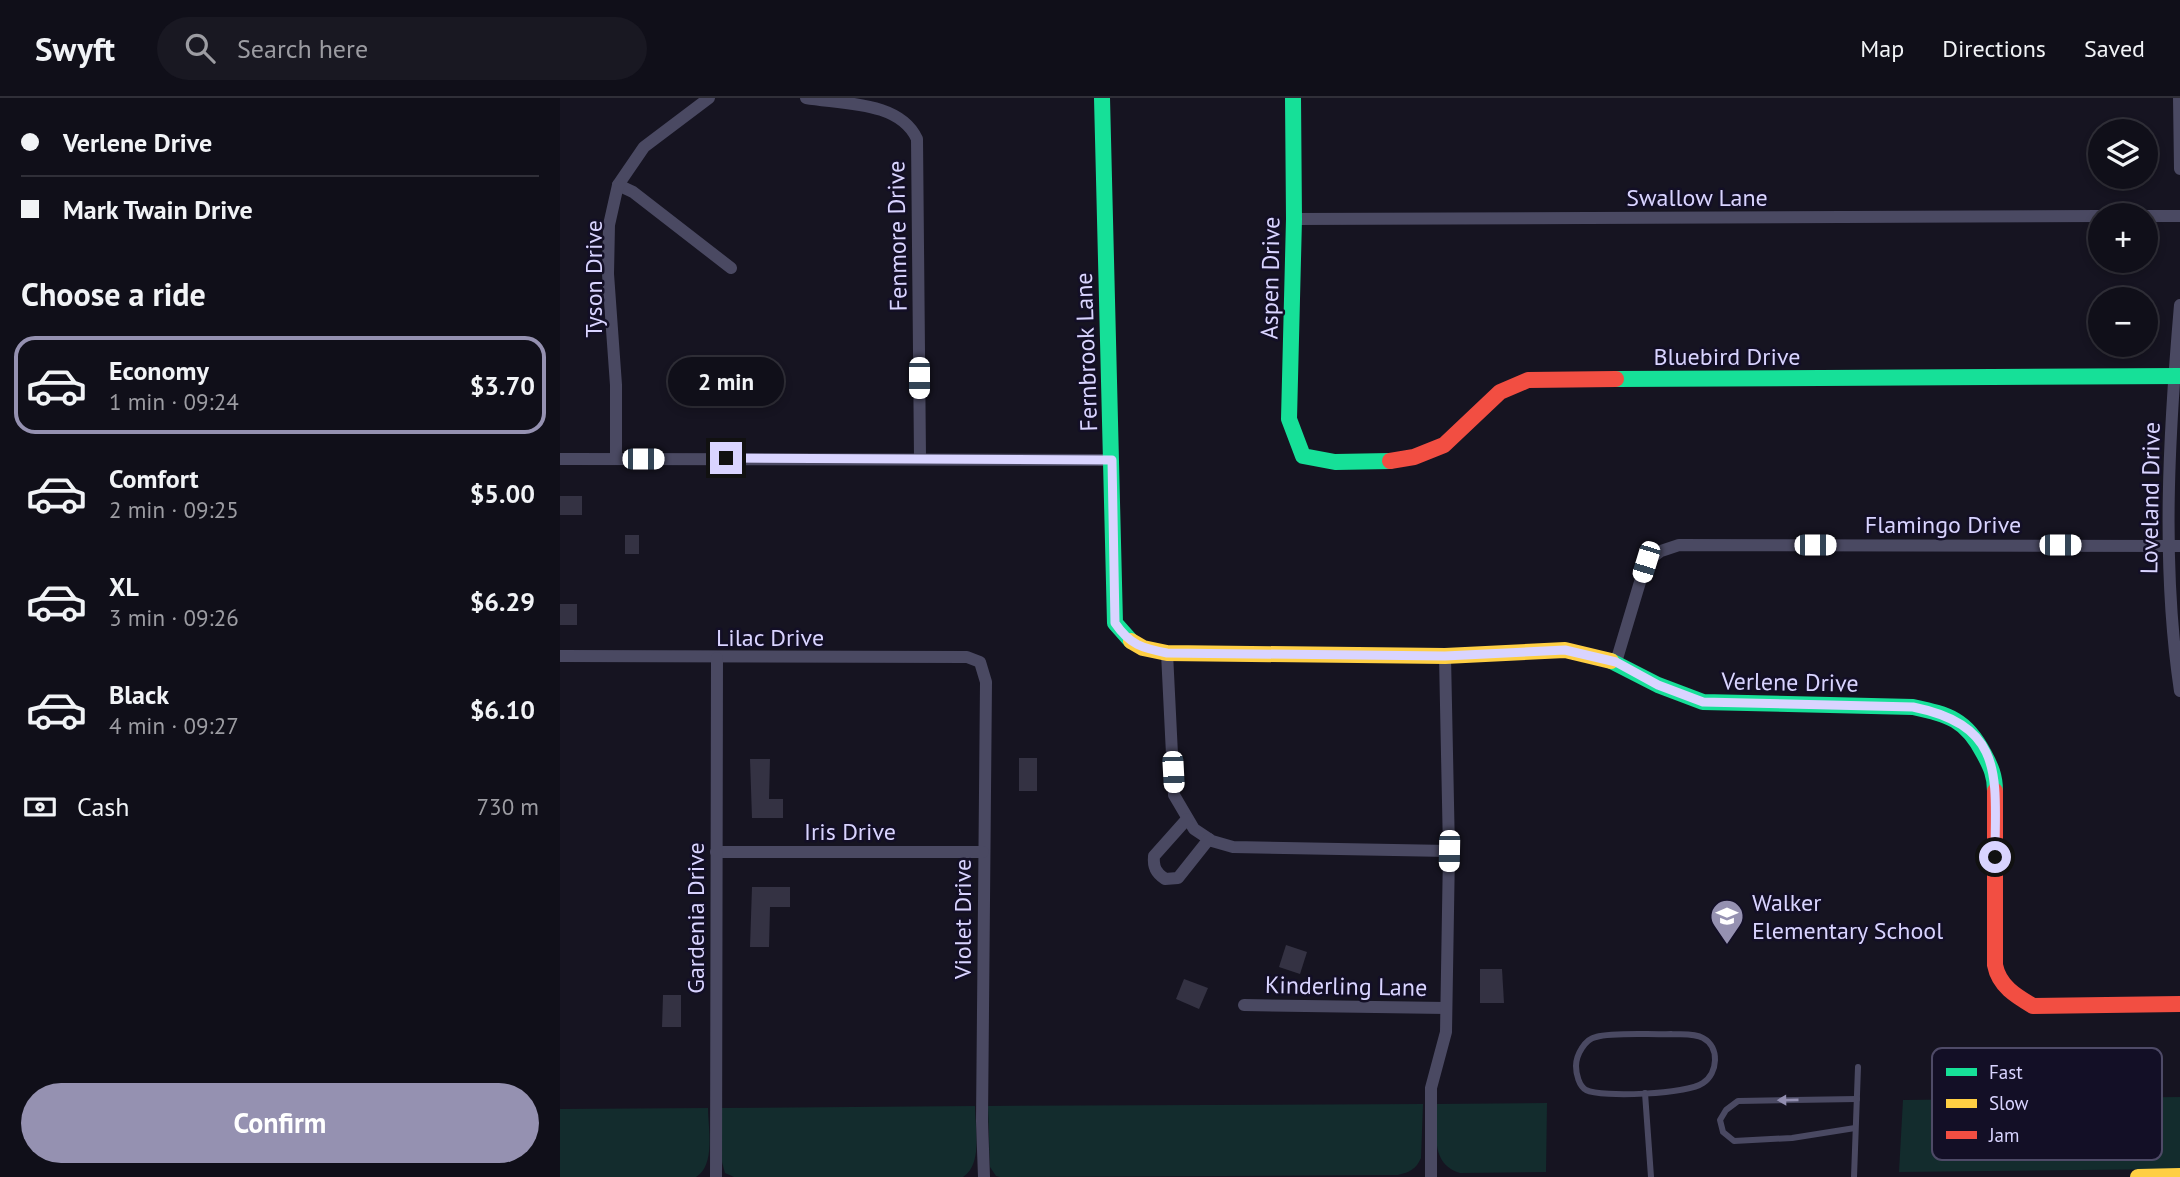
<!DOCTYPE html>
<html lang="en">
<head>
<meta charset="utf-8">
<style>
  :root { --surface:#100f19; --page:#191822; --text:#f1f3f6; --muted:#9c9ca2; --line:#302f38; --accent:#9591b1 }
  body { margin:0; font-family:"PT Sans",sans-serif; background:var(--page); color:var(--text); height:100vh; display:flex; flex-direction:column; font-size:26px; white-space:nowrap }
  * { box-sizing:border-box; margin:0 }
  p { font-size:23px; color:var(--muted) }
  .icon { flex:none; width:38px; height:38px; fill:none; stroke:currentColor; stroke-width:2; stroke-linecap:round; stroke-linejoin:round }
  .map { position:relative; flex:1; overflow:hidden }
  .side { display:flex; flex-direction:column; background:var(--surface); width:560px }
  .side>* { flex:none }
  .top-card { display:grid; align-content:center; height:154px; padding:0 21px; background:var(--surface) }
  .tools { position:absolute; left:1528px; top:21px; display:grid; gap:14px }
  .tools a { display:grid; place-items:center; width:70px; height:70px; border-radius:50%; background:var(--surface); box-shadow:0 4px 10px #0003,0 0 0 2px var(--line); font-size:35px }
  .end { position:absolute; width:32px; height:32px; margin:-16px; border:9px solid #d9d4ff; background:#111; box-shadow:0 0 0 4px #111 }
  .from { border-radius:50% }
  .bubble { position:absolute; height:49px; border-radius:24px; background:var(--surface); box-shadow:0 4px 10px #0003,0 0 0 2px var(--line); font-size:23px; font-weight:700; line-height:49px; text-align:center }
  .car { position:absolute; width:21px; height:42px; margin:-21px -10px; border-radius:9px; box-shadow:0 0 5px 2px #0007; background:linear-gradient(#fff 24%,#345 0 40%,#fff 0 76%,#345 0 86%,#fff 0) }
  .top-card b { display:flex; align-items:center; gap:24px; height:66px; font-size:26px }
  .top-card b+b { border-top:2px solid var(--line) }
  .top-card i { width:18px; height:18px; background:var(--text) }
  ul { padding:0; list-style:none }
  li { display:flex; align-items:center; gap:21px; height:98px; margin:0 14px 10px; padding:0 7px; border:4px solid transparent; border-radius:21px }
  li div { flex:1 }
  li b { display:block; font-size:26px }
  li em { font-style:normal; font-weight:700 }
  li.on { border-color:var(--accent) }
  li>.icon { width:63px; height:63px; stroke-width:1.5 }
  h2 { padding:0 21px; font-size:32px; line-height:84px }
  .pay { display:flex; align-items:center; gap:18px; height:77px; padding:0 21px; font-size:26px }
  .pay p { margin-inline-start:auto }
  .primary-button { display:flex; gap:14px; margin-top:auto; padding:14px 21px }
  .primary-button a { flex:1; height:80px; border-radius:42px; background:var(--accent); color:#fff; font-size:28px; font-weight:700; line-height:80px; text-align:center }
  header { display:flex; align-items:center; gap:42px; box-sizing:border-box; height:98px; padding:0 35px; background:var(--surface); border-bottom:2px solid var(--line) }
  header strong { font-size:33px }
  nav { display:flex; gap:38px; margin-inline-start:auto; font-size:24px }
  .search { width:490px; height:63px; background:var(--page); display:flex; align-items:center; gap:18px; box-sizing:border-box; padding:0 24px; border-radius:38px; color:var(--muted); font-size:26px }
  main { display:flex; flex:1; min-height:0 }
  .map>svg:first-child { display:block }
  .green { fill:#132c2d }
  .building { fill:#343243 }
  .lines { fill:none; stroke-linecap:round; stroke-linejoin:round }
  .lane { stroke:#4a4962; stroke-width:6 }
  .street { stroke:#4a4962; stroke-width:12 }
  .fast { stroke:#16e098; stroke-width:16 }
  .slow { stroke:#ffcf43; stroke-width:16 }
  .jam { stroke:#f24e42; stroke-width:16 }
  .oneway { fill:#928eb0 }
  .route { stroke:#d9d4ff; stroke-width:9 }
  .labels { text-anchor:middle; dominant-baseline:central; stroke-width:5; stroke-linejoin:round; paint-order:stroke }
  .street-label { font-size:24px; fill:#d9d4ff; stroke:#130f26 }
  .poi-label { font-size:24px; fill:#d9d4ff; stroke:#130f26; text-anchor:start }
  .key { fill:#130f26; stroke:#4e4a67; stroke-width:2 }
  .key-label { font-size:19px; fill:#d9d4ff }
</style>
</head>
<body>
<header>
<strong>Swyft</strong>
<div class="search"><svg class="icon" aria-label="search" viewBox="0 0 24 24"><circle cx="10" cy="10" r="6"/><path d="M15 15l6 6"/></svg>Search here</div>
<nav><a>Map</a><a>Directions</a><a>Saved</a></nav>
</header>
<main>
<section class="side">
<div class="top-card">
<b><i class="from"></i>Verlene Drive</b>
<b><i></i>Mark Twain Drive</b>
</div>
<h2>Choose a ride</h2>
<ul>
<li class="on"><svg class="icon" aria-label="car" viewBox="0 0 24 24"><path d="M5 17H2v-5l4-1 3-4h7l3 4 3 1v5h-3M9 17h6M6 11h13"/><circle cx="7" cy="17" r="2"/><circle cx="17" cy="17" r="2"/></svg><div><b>Economy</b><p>1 min · 09:24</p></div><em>$3.70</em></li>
<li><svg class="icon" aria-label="car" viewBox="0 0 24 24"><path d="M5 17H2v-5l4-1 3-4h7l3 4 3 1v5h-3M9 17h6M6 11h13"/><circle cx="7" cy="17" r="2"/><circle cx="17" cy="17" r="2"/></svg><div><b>Comfort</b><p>2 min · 09:25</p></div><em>$5.00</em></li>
<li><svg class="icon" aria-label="car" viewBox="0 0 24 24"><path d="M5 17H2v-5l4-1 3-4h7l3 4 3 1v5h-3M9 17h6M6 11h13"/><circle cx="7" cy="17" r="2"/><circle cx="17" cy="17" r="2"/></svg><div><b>XL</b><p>3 min · 09:26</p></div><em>$6.29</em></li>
<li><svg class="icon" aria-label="car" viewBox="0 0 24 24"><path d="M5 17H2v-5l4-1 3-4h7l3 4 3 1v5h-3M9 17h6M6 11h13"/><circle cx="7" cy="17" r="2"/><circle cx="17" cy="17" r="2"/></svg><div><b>Black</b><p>4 min · 09:27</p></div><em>$6.10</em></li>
</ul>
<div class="pay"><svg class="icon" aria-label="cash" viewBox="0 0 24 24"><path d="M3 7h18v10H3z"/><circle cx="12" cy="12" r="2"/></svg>Cash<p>730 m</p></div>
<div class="primary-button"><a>Confirm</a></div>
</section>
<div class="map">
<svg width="1620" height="1079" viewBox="0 0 1620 1079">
  <rect width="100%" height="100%" fill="#161421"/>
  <!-- green -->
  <g class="green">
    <path d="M1620,999V1071L1339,1074L1343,1002Z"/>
    <path d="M987,1005L986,1074L900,1075C869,1066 877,1032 877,1006Z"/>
    <path d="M863,1006L861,1060C856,1071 850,1074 838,1077L440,1079L436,1078L430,1069L428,1008Z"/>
    <path d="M415,1008C415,1030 423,1066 403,1079H174L165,1075L162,1064V1010Z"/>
    <path d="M148,1010C148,1030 156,1067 136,1079H0V1011Z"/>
  </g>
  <!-- building -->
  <g class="building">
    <rect x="0" y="398" width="22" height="19"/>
    <rect x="65" y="437" width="14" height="19"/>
    <rect x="0" y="506" width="17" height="21"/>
    <rect x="459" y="660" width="18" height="33"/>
    <path d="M190,661H210L209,701H223V720H192Z"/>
    <path d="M192,789H230V809H210L209,849H190Z"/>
    <path d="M726,847L747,854L740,876L719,869Z"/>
    <path d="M920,871H942L944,905H920Z"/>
    <path d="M624,881L648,890L639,911L616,901Z"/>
    <path d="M103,897H121V929H102Z"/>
  </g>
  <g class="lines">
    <!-- lane -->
    <g class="lane">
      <path d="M1111,936C1121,937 1134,935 1143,940C1160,949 1158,975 1143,985C1127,996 1042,1000 1026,992C1019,988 1016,976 1016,968C1016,957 1025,941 1036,939C1054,934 1091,937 1111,936Z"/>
      <path d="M1085,995L1091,1079"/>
      <path d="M1295,1030L1232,1040L1174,1043L1163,1034L1160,1022L1166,1012L1178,1003L1297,1001"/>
      <path d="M1294,1079L1298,969"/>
    </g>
    <!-- street -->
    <g class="street">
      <path d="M246,0C282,6 340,3 357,41L360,359"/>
      <path d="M1619,0L1620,71"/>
      <path d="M58,87L73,94L171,170"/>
      <path d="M1586,118H1620"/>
      <path d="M734,121L1540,118"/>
      <path d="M1620,207C1609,335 1601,466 1620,593"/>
      <path d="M0,361L552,362"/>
      <path d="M56,361V287L48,176L49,127L58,87L84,49L149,0"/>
      <path d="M607,555L614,697L634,731L652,743L673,749L889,753"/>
      <path d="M0,558L407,559L420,564L426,584L422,1023L424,1079"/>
      <path d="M1056,564L1086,464L1101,453L1119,447L1620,448"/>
      <path d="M627,721L594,758C593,769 596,775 605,781L618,780L649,741"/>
      <path d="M156,754H423"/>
      <path d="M684,907L886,910"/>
      <path d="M156,1079L157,560"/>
      <path d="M871,1079V990L886,934L889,753L885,558"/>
    </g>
    <!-- fast -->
    <g class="fast">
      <path d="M542,0L555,525L571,543"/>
      <path d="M733,0L734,121L729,321L743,358L775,364L830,363"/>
      <path d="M1056,281L1620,278"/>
      <path d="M1051,563L1098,587L1143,604L1353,609C1389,617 1406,621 1424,656C1431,669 1435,678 1435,693"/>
    </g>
    <!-- slow -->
    <g class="slow">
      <path d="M571,543L583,550L607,555L885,558L1005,552L1051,563"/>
      <path d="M1578,1079L1620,1078"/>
    </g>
    <!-- jam -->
    <g class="jam">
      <path d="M830,363L854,359L884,347L940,294L968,282L1056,281"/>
      <path d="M1435,693V867C1439,888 1456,898 1473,908L1620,906"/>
    </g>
  </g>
  <!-- one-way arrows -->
  <defs><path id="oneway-solid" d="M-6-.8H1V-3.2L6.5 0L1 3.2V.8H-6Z" transform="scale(1.75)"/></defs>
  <use class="oneway" href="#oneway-solid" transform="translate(1228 1002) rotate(179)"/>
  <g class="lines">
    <!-- route -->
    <path class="route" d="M166,360L552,362L555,525C570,547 582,550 607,555L885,558L1005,552L1056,564L1098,587L1143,604L1353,609C1447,628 1435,681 1435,759"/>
  </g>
  <!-- icons -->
  <defs>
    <symbol id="school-pin" viewBox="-11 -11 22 30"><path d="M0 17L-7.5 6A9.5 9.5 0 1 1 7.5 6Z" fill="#9591b1" stroke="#130f26"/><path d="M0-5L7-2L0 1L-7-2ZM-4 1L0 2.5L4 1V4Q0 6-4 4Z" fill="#fff"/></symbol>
  </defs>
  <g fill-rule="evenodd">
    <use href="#school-pin" x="1148" y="799" width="38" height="52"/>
  </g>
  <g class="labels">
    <!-- street labels -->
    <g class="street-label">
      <text x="1137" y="99">Swallow Lane</text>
      <text transform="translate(337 138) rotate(-91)">Fenmore Drive</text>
      <text transform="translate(710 180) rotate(-89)">Aspen Drive</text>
      <text transform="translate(33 181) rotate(-90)">Tyson Drive</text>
      <text transform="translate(526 254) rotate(-92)">Fernbrook Lane</text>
      <text x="1167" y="258">Bluebird Drive</text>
      <text transform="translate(1590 400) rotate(-89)">Loveland Drive</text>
      <text x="1383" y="426">Flamingo Drive</text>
      <text x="210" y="539">Lilac Drive</text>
      <text transform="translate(1230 584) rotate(1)">Verlene Drive</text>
      <text x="290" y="733">Iris Drive</text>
      <text transform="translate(135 820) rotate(-90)">Gardenia Drive</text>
      <text transform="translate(402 821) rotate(-90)">Violet Drive</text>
      <text transform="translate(786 888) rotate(1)">Kinderling Lane</text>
    </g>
    <!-- poi labels -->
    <g class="poi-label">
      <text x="1192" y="804">Walker<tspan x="1192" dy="28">Elementary School</tspan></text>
    </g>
  </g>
  <!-- legend -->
  <rect x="1372" y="950" width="230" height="112" rx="10" class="key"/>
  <rect x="1386" y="970" width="31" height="8" fill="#16e098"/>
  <rect x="1386" y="1001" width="31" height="9" fill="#ffcf43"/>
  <rect x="1386" y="1033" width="31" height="8" fill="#f24e42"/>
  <g class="key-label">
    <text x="1429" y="981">Fast</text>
    <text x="1429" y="1012">Slow</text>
    <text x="1429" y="1044">Jam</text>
  </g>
</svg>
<div class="tools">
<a><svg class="icon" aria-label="layers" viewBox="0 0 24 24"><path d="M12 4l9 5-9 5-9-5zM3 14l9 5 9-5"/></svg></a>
<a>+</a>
<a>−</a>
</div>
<i class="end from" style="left:1435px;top:759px"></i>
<i class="end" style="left:166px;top:360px"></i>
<div class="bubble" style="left:108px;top:259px;width:116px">2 min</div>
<i class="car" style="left:359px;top:280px;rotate:180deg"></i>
<i class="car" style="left:83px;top:361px;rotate:90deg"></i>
<i class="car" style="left:1255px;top:447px;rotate:90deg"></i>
<i class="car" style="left:1500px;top:447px;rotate:90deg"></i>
<i class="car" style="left:1086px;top:464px;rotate:197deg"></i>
<i class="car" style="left:613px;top:674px;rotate:177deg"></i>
<i class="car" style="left:889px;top:753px;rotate:181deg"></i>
</div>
</main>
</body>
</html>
